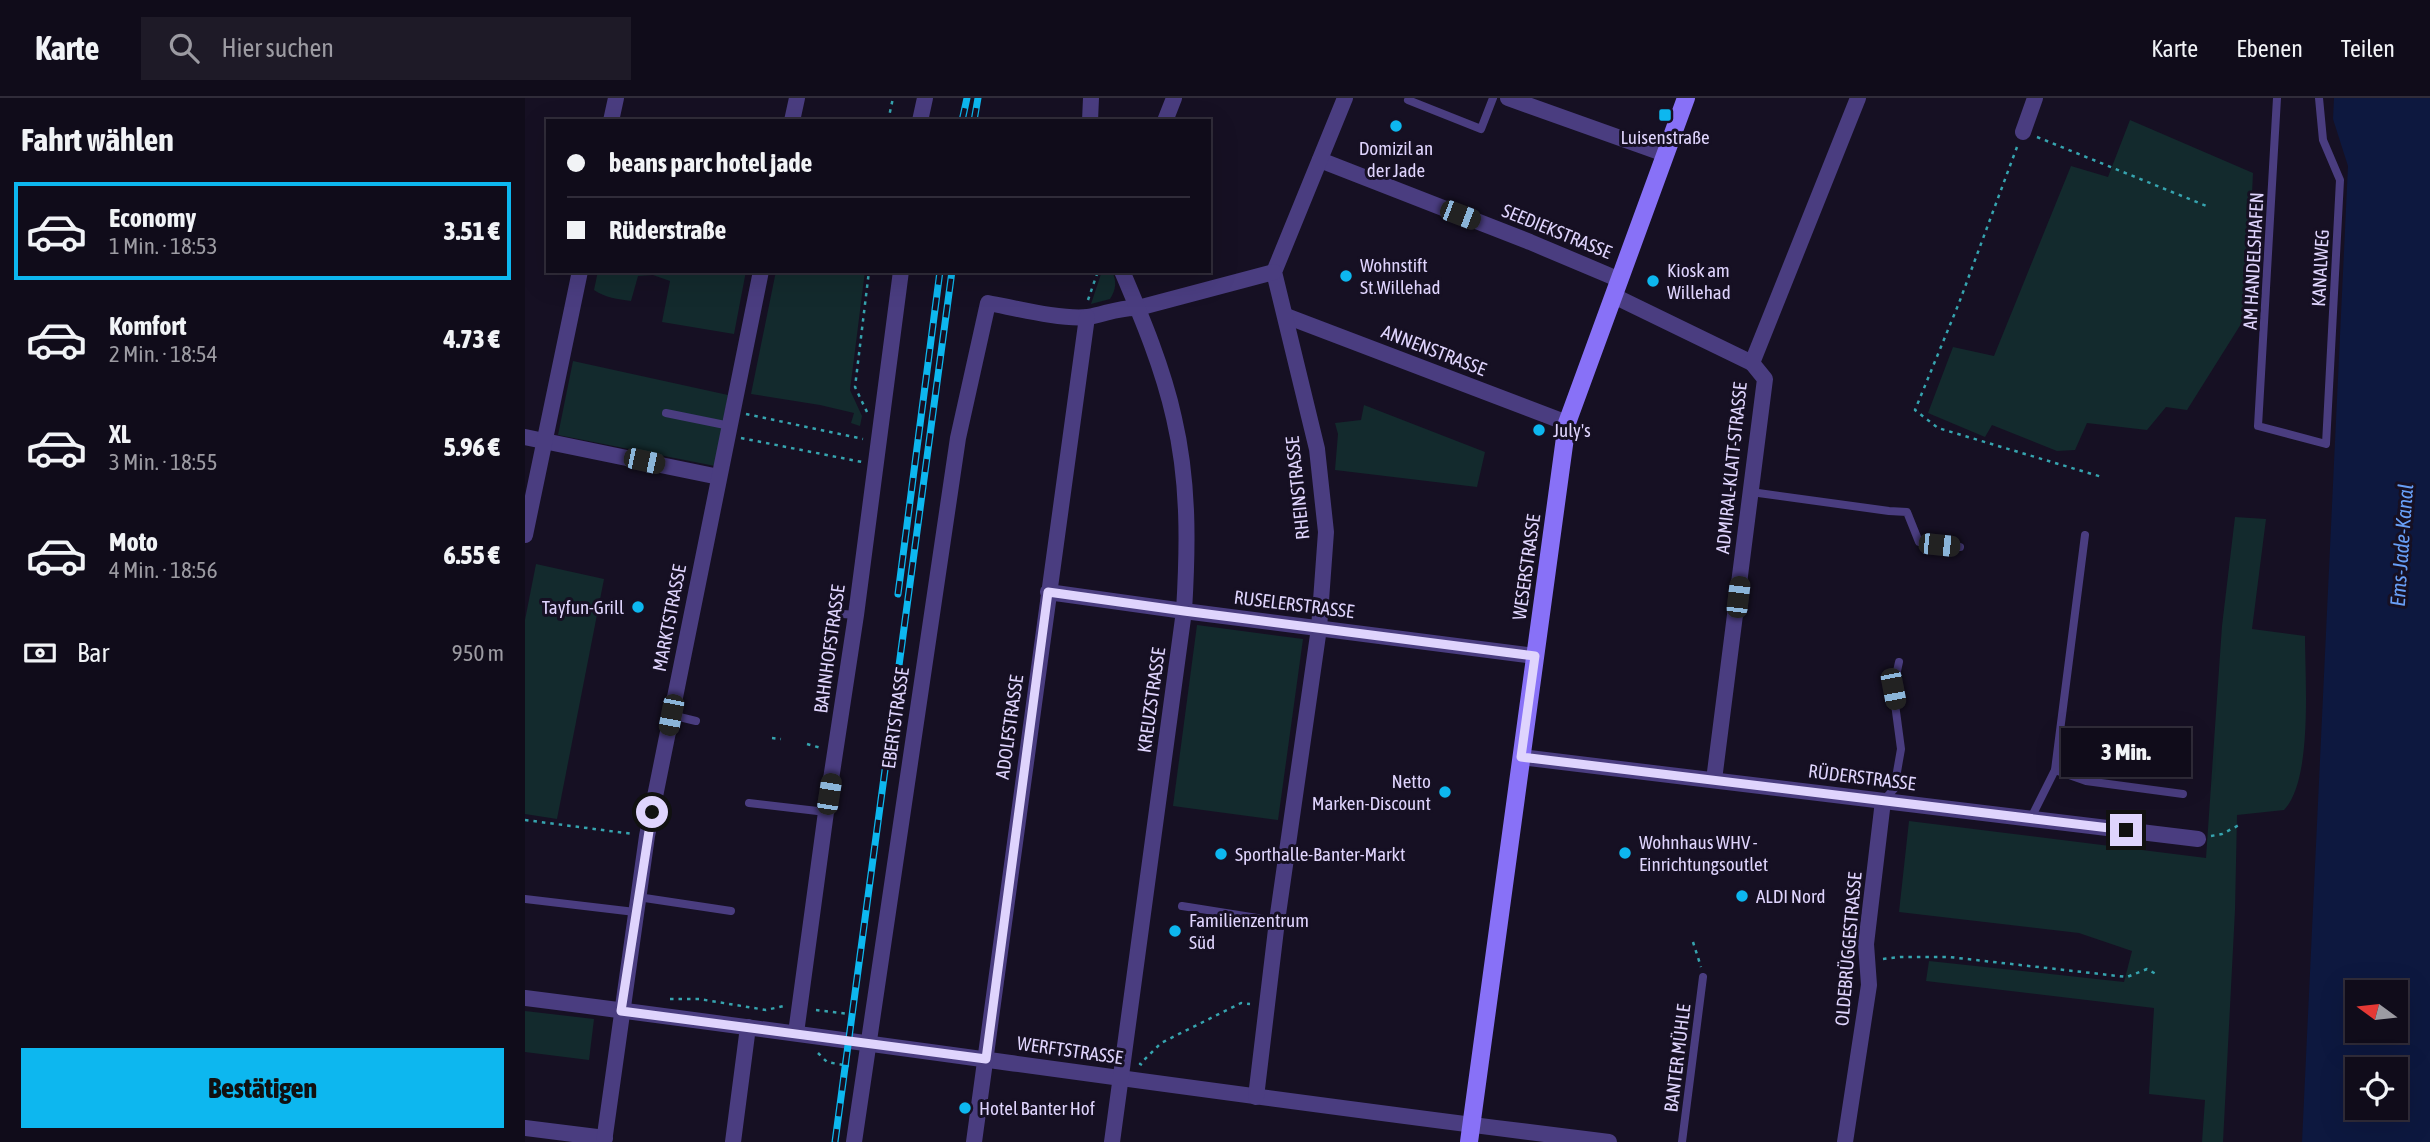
<!DOCTYPE html>
<html lang="de">
<head>
<meta charset="utf-8">
<style>
  :root { --surface:#100c1a; --page:#1e1a27; --text:#f1f3f6; --muted:#9c9ba2; --line:#302c39; --accent:#0db7ef }
  body { margin:0; font-family:"Asap Condensed",sans-serif; background:var(--page); color:var(--text); height:100vh; display:flex; flex-direction:column; font-size:26px; white-space:nowrap }
  * { box-sizing:border-box; margin:0 }
  p { font-size:23px; color:var(--muted) }
  .icon { flex:none; width:38px; height:38px; fill:none; stroke:currentColor; stroke-width:2; stroke-linecap:round; stroke-linejoin:round }
  .map { position:relative; flex:1; overflow:hidden }
  .panel { display:flex; flex-direction:column; background:var(--surface); width:525px }
  .panel>* { flex:none }
  .banner { position:absolute; left:21px; top:21px; width:665px; height:154px; border-radius:0px; box-shadow:0 7px 28px #0002,0 0 0 2px var(--line); display:grid; align-content:center; height:154px; padding:0 21px; background:var(--surface) }
  .needle { width:46px; rotate:285deg }
  .controls { position:absolute; left:1820px; top:882px; display:grid; gap:14px }
  .controls a { display:grid; place-items:center; width:63px; height:63px; border-radius:0px; background:var(--surface); box-shadow:0 7px 28px #0002,0 0 0 2px var(--line); font-size:35px }
  .end { position:absolute; width:32px; height:32px; margin:-16px; border:9px solid #dfd4fd; background:#111; box-shadow:0 0 0 4px #111 }
  .from { border-radius:50% }
  .bubble { position:absolute; height:49px; border-radius:0px; background:var(--surface); box-shadow:0 7px 28px #0002,0 0 0 2px var(--line); font-size:23px; font-weight:800; line-height:49px; text-align:center }
  .car { position:absolute; width:21px; height:42px; margin:-21px -10px; border-radius:9px; box-shadow:0 0 5px 2px #0007; background:linear-gradient(#222 24%,#8ab4d8 0 40%,#222 0 76%,#8ab4d8 0 86%,#222 0) }
  .banner b { display:flex; align-items:center; gap:24px; height:66px; font-size:26px }
  .banner b+b { border-top:2px solid var(--line) }
  .banner i { width:18px; height:18px; background:var(--text) }
  ul { padding:0; list-style:none }
  li { display:flex; align-items:center; gap:21px; height:98px; margin:0 14px 10px; padding:0 7px; border:4px solid transparent; border-radius:0px }
  li div { flex:1 }
  li b { display:block; font-size:26px }
  li em { font-style:normal; font-weight:800 }
  li.current { border-color:var(--accent) }
  li>.icon { width:63px; height:63px; stroke-width:1.5 }
  h2 { padding:0 21px; font-size:32px; line-height:84px }
  .pay { display:flex; align-items:center; gap:18px; height:77px; padding:0 21px; font-size:26px }
  .pay p { margin-inline-start:auto }
  .button { display:flex; gap:14px; margin-top:auto; padding:14px 21px }
  .button a { flex:1; height:80px; border-radius:0px; background:var(--accent); color:#111; font-size:28px; font-weight:800; line-height:80px; text-align:center }
  header { display:flex; align-items:center; gap:42px; box-sizing:border-box; height:98px; padding:0 35px; background:var(--surface); border-bottom:2px solid var(--line) }
  header strong { font-size:33px }
  nav { display:flex; gap:38px; margin-inline-start:auto; font-size:24px }
  .search { width:490px; height:63px; background:var(--page); display:flex; align-items:center; gap:18px; box-sizing:border-box; padding:0 24px; border-radius:0px; color:var(--muted); font-size:26px }
  main { display:flex; flex:1; min-height:0 }
  .map>svg:first-child { display:block }
  .green { fill:#132a2d }
  .water { fill:#0d183f; fill-rule:evenodd }
  .lines { fill:none; stroke-linecap:round; stroke-linejoin:round }
  .path { stroke:#36a4af; stroke-width:2.5; stroke-dasharray:3.5 5; stroke-linecap:butt }
  .lane { stroke:#4a3d80; stroke-width:8 }
  .street { stroke:#4a3d80; stroke-width:16 }
  .secondary { stroke:#8871f7; stroke-width:18 }
  .rail-casing { stroke:#0db7ef; stroke-width:7 }
  .rail { stroke:#161023; stroke-width:4.5; stroke-dasharray:13; stroke-linecap:butt }
  .route { stroke:#dfd4fd; stroke-width:9 }
  .poi-dot { fill:#0db7ef; stroke:#161023; stroke-width:2.5 }
  .labels { text-anchor:middle; dominant-baseline:central; stroke-width:6; stroke-linejoin:round; paint-order:stroke }
  .poi-label { font-size:19px; fill:#dfd4fd; stroke:#161023; text-anchor:start }
  .street-label { font-size:19px; fill:#dfd4fd; stroke:#161023 }
  .water-label { font-size:21px; font-style:italic; fill:#689ff7; stroke:#161023 }
</style>
</head>
<body>
<header>
<strong>Karte</strong>
<div class="search"><svg class="icon" aria-label="search" viewBox="0 0 24 24"><circle cx="10" cy="10" r="6"/><path d="M15 15l6 6"/></svg>Hier suchen</div>
<nav><a>Karte</a><a>Ebenen</a><a>Teilen</a></nav>
</header>
<main>
<section class="panel">
<h2>Fahrt wählen</h2>
<ul>
<li class="current"><svg class="icon" aria-label="car" viewBox="0 0 24 24"><path d="M5 17H2v-5l4-1 3-4h7l3 4 3 1v5h-3M9 17h6M6 11h13"/><circle cx="7" cy="17" r="2"/><circle cx="17" cy="17" r="2"/></svg><div><b>Economy</b><p>1 Min. · 18:53</p></div><em>3.51 €</em></li>
<li><svg class="icon" aria-label="car" viewBox="0 0 24 24"><path d="M5 17H2v-5l4-1 3-4h7l3 4 3 1v5h-3M9 17h6M6 11h13"/><circle cx="7" cy="17" r="2"/><circle cx="17" cy="17" r="2"/></svg><div><b>Komfort</b><p>2 Min. · 18:54</p></div><em>4.73 €</em></li>
<li><svg class="icon" aria-label="car" viewBox="0 0 24 24"><path d="M5 17H2v-5l4-1 3-4h7l3 4 3 1v5h-3M9 17h6M6 11h13"/><circle cx="7" cy="17" r="2"/><circle cx="17" cy="17" r="2"/></svg><div><b>XL</b><p>3 Min. · 18:55</p></div><em>5.96 €</em></li>
<li><svg class="icon" aria-label="car" viewBox="0 0 24 24"><path d="M5 17H2v-5l4-1 3-4h7l3 4 3 1v5h-3M9 17h6M6 11h13"/><circle cx="7" cy="17" r="2"/><circle cx="17" cy="17" r="2"/></svg><div><b>Moto</b><p>4 Min. · 18:56</p></div><em>6.55 €</em></li>
</ul>
<div class="pay"><svg class="icon" aria-label="cash" viewBox="0 0 24 24"><path d="M3 7h18v10H3z"/><circle cx="12" cy="12" r="2"/></svg>Bar<p>950 m</p></div>
<div class="button"><a>Bestätigen</a></div>
</section>
<div class="map">
<svg width="1905" height="1044" viewBox="0 0 1905 1044">
  <rect width="100%" height="100%" fill="#161023"/>
  <!-- green -->
  <g class="green">
    <path d="M1605,22L1728,75L1721,218L1662,312L1641,309L1622,332L1562,325L1550,352L1532,353L1467,327L1460,339L1403,315L1428,249L1469,258L1546,68L1583,79Z"/>
    <path d="M73,173H221L209,236L137,224L145,183L128,177L113,178L106,203C92,201 81,200 69,192Z"/>
    <path d="M251,173H340L325,292L337,318L335,328L326,325L329,315L295,307L226,296Z"/>
    <path d="M577,173H587C592,184 591,191 585,201L566,206Z"/>
    <path d="M48,263L203,297L190,368L33,337Z"/>
    <path d="M839,307L960,354L952,389L810,372L813,336L810,325L836,322Z"/>
    <path d="M1710,419L1741,421L1727,531L1780,538C1780,581 1788,682 1759,712L1712,717L1710,812L1698,1044H1677L1680,1002L1624,996L1629,910L1401,883L1404,863L1599,884L1607,853L1554,835L1374,814L1384,723L1681,760L1697,528Z"/>
    <path d="M11,466L79,481L32,721L0,716V522Z"/>
    <path d="M672,527L778,541L753,722L648,708Z"/>
    <path d="M0,913L69,921L64,962L0,954Z"/>
  </g>
  <!-- water -->
  <path class="water" d="M1809,0H1905V1044H1777L1823,68L1808,21ZM1832,894H1871V933H1832ZM1832,971H1871V1010H1832Z"/>
  <g class="lines">
    <!-- path -->
    <g class="path">
      <path d="M363,23L368,0"/>
      <path d="M1512,39L1684,109"/>
      <path d="M1492,49L1434,205L1390,312L1413,330L1577,379"/>
      <path d="M563,202L573,173"/>
      <path d="M342,314L330,289L344,173"/>
      <path d="M221,316L338,341"/>
      <path d="M216,340L337,364"/>
      <path d="M247,640L256,641"/>
      <path d="M282,646L296,650"/>
      <path d="M0,722L108,736"/>
      <path d="M1686,738L1697,736L1716,726"/>
      <path d="M1168,844L1176,869"/>
      <path d="M1358,861L1375,859H1424L1602,879L1622,871L1631,876"/>
      <path d="M145,901H174L241,912L259,908"/>
      <path d="M291,912L333,917"/>
      <path d="M293,955L302,964L324,968"/>
      <path d="M617,967L615,966L636,945L716,905L725,906"/>
    </g>
    <!-- lane -->
    <g class="lane">
      <path d="M884,0L883,2L956,31L968,0"/>
      <path d="M1752,0L1733,328L1801,346L1815,82L1798,42L1794,0"/>
      <path d="M141,315L205,328"/>
      <path d="M1226,394L1364,413L1382,414L1394,444L1435,449"/>
      <path d="M305,515L331,517"/>
      <path d="M146,617L171,623"/>
      <path d="M1530,672L1561,683L1658,696"/>
      <path d="M1358,703L1369,691L1376,651L1368,591L1374,564"/>
      <path d="M224,705L301,714"/>
      <path d="M1506,720L1530,672L1560,437"/>
      <path d="M113,799L206,813"/>
      <path d="M0,801L110,814"/>
      <path d="M657,808L752,823"/>
      <path d="M1157,1044L1178,879"/>
    </g>
    <!-- street -->
    <g class="street">
      <path d="M983,0L1140,56"/>
      <path d="M86,23L91,0"/>
      <path d="M267,23L272,0"/>
      <path d="M395,23L400,0"/>
      <path d="M565,23L566,0"/>
      <path d="M640,23L649,0"/>
      <path d="M1498,34L1510,0"/>
      <path d="M795,62L1005,144L1095,182"/>
      <path d="M1089,198L1227,265"/>
      <path d="M761,218L1042,325"/>
      <path d="M0,339L194,379"/>
      <path d="M0,437L55,173"/>
      <path d="M523,494L659,513L1010,558"/>
      <path d="M996,659L1673,741"/>
      <path d="M1189,682L1240,281L1227,265L1333,0"/>
      <path d="M0,900C362,946 722,1000 1084,1044"/>
      <path d="M271,935L301,714L331,517L376,173"/>
      <path d="M731,999L752,823L794,530L801,434L792,351L749,174L820,0"/>
      <path d="M0,1030L80,1040"/>
      <path d="M79,1044L122,738L236,173"/>
      <path d="M208,1044L223,929"/>
      <path d="M329,1044L433,340L463,205C490,210 537,222 563,219C581,216 594,209 613,210L749,174"/>
      <path d="M449,1044L562,219"/>
      <path d="M587,1044L659,513C663,448 664,384 649,320C638,270 617,220 597,173"/>
      <path d="M1320,1044L1344,887L1341,846L1358,703"/>
    </g>
    <!-- secondary -->
    <path class="secondary" d="M944,1044L1042,325L1161,0"/>
    <defs>
      <g id="rail">
        <path d="M437,23L442,0"/>
        <path d="M449,23L453,0"/>
        <path d="M373,496L415,173"/>
        <path d="M310,1044L427,173"/>
      </g>
    </defs>
    <!-- rail casing -->
    <use href="#rail" class="rail-casing"/>
    <!-- rail -->
    <use href="#rail" class="rail"/>
  </g>
  <g class="lines">
    <!-- route -->
    <path class="route" d="M127,714L96,913L461,961L523,494L659,513L1010,558L996,659L1601,732"/>
  </g>
  <!-- markers -->
  <g class="poi-dot">
    <rect x="1133" y="10" width="14" height="14" rx="3.5"/>
    <circle cx="871" cy="28" r="7"/>
    <circle cx="821" cy="178" r="7"/>
    <circle cx="1128" cy="183" r="7"/>
    <circle cx="1014" cy="332" r="7"/>
    <circle cx="113" cy="509" r="7"/>
    <circle cx="920" cy="694" r="7"/>
    <circle cx="1100" cy="755" r="7"/>
    <circle cx="696" cy="756" r="7"/>
    <circle cx="1217" cy="798" r="7"/>
    <circle cx="650" cy="833" r="7"/>
    <circle cx="440" cy="1010" r="7"/>
  </g>
  <g class="labels">
    <!-- poi labels -->
    <g class="poi-label">
      <text x="1140" y="39" text-anchor="middle">Luisenstraße</text>
      <text x="871" y="50" text-anchor="middle">Domizil an<tspan x="871" dy="22">der Jade</tspan></text>
      <text x="835" y="167">Wohnstift<tspan x="835" dy="22">St.Willehad</tspan></text>
      <text x="1142" y="172">Kiosk am<tspan x="1142" dy="22">Willehad</tspan></text>
      <text x="1028" y="332">July's</text>
      <text x="99" y="509" text-anchor="end">Tayfun-Grill</text>
      <text x="906" y="683" text-anchor="end">Netto<tspan x="906" dy="22">Marken-Discount</tspan></text>
      <text x="1114" y="744">Wohnhaus WHV -<tspan x="1114" dy="22">Einrichtungsoutlet</tspan></text>
      <text x="710" y="756">Sporthalle-Banter-Markt</text>
      <text x="1231" y="798">ALDI Nord</text>
      <text x="664" y="822">Familienzentrum<tspan x="664" dy="22">Süd</tspan></text>
      <text x="454" y="1010">Hotel Banter Hof</text>
    </g>
    <!-- street labels -->
    <g class="street-label">
      <text transform="translate(1032 133) rotate(22)">SEEDIEKSTRASSE</text>
      <text transform="translate(1728 163) rotate(-87)">AM HANDELSHAFEN</text>
      <text transform="translate(1795 170) rotate(-87)">KANALWEG</text>
      <text transform="translate(909 252) rotate(21)">ANNENSTRASSE</text>
      <text transform="translate(1206 370) rotate(-84)">ADMIRAL-KLATT-STRASSE</text>
      <text transform="translate(772 390) rotate(-96)">RHEINSTRASSE</text>
      <text transform="translate(1001 469) rotate(-82)">WESERSTRASSE</text>
      <text transform="translate(769 506) rotate(7)">RUSELERSTRASSE</text>
      <text transform="translate(144 520) rotate(-79)">MARKTSTRASSE</text>
      <text transform="translate(304 551) rotate(-82)">BAHNHOFSTRASSE</text>
      <text transform="translate(626 602) rotate(-82)">KREUZSTRASSE</text>
      <text transform="translate(370 620) rotate(-82)">EBERTSTRASSE</text>
      <text transform="translate(484 629) rotate(-82)">ADOLFSTRASSE</text>
      <text transform="translate(1337 679) rotate(7)">RÜDERSTRASSE</text>
      <text transform="translate(1323 851) rotate(-85)">OLDEBRÜGGESTRASSE</text>
      <text transform="translate(545 952) rotate(8)">WERFTSTRASSE</text>
      <text transform="translate(1152 960) rotate(-83)">BANTER MÜHLE</text>
    </g>
    <!-- water labels -->
    <g class="water-label">
      <text transform="translate(1876 447) rotate(-86)">Ems-Jade-Kanal</text>
    </g>
  </g>
</svg>
<div class="controls">
<a><svg class="needle" viewBox="-14 -14 28 28"><path d="M0-13l5 13h-10z" fill="#e53935"/><path d="M0 13l5-13h-10z" fill="#9c9ba2"/></svg></a>
<a><svg class="icon" aria-label="locate" viewBox="0 0 24 24"><circle cx="12" cy="12" r="6"/><path d="M12 2v4M12 18v4M2 12h4M18 12h4"/></svg></a>
</div>
<i class="end from" style="left:127px;top:714px"></i>
<i class="end" style="left:1601px;top:732px"></i>
<div class="bubble" style="left:1536px;top:630px;width:130px">3 Min.</div>
<i class="car" style="left:935px;top:117px;rotate:111deg"></i>
<i class="car" style="left:119px;top:363px;rotate:102deg"></i>
<i class="car" style="left:1414px;top:447px;rotate:96deg"></i>
<i class="car" style="left:1213px;top:499px;rotate:7deg"></i>
<i class="car" style="left:1368px;top:591px;rotate:169deg"></i>
<i class="car" style="left:146px;top:617px;rotate:191deg"></i>
<i class="car" style="left:304px;top:696px;rotate:9deg"></i>
<div class="banner">
<b><i class="from"></i>beans parc hotel jade</b>
<b><i></i>Rüderstraße</b>
</div>
</div>
</main>
</body>
</html>
